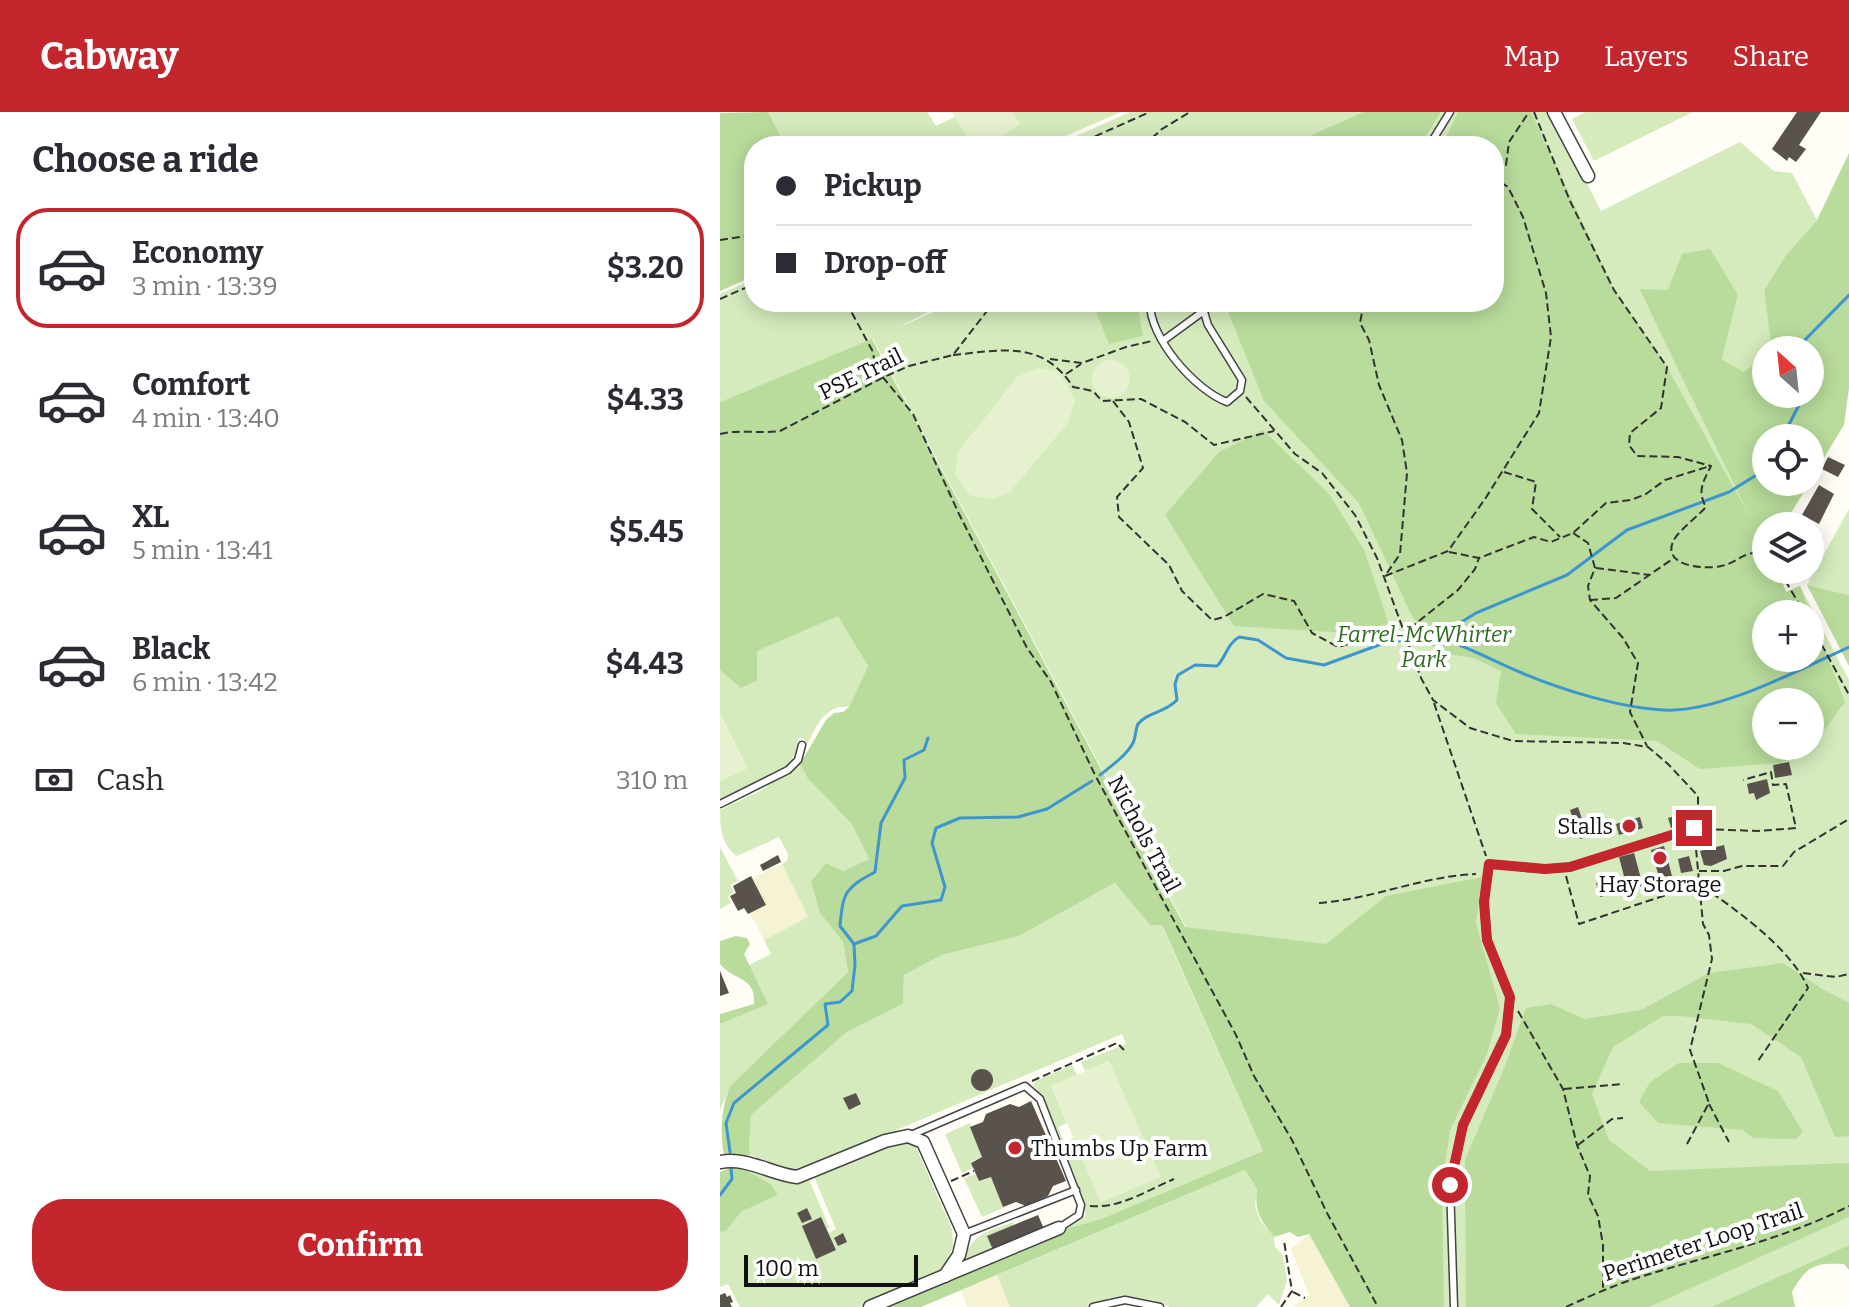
<!DOCTYPE html>
<html lang="en">
<head>
<meta charset="utf-8">
<style>
  :root { --surface:#fff; --page:#f2f2f3; --text:#2b2b33; --muted:#7c7c81; --line:#e1e1e2; --accent:#c4262e }
  body { margin:0; font-family:Bitter,serif; background:var(--page); color:var(--text); height:100vh; display:flex; flex-direction:column; font-size:30px; white-space:nowrap }
  * { box-sizing:border-box; margin:0 }
  p { font-size:26px; color:var(--muted) }
  .icon { flex:none; width:44px; height:44px; fill:none; stroke:currentColor; stroke-width:2; stroke-linecap:round; stroke-linejoin:round }
  .map { position:relative; flex:1; overflow:hidden }
  .details { display:flex; flex-direction:column; background:var(--surface); width:720px }
  .details>* { flex:none }
  .banner { position:absolute; left:24px; top:24px; width:760px; height:176px; border-radius:32px; box-shadow:0 4px 20px #0003; display:grid; align-content:center; height:176px; padding:0 32px; background:var(--surface) }
  .needle { width:52px; rotate:333deg }
  .controls { position:absolute; left:1032px; top:224px; display:grid; gap:16px }
  .controls a { display:grid; place-items:center; width:72px; height:72px; border-radius:50%; background:var(--surface); box-shadow:0 4px 20px #0003; font-size:40px }
  .scale { position:absolute; left:24px; bottom:20px; width:174px; box-sizing:border-box; padding-left:8px; border:4px solid #111; border-top:0; font-size:22px; line-height:28px; white-space:nowrap; color:#111; -webkit-text-stroke:6px #fff; paint-order:stroke }
  .end { position:absolute; width:36px; height:36px; margin:-18px; border:10px solid #c4262e; background:#fff; box-shadow:0 0 0 4px #fff }
  .from { border-radius:50% }
  .banner b { display:flex; align-items:center; gap:28px; height:76px; font-size:30px }
  .banner b+b { border-top:2px solid var(--line) }
  .banner i { width:20px; height:20px; background:var(--text) }
  ul { padding:0; list-style:none }
  li { display:flex; align-items:center; gap:24px; height:120px; margin:0 16px 12px; padding:0 16px; border:4px solid transparent; border-radius:32px }
  li div { flex:1 }
  li b { display:block; font-size:30px }
  li em { font-style:normal; font-weight:700 }
  li.active { border-color:var(--accent) }
  li>.icon { width:72px; height:72px; stroke-width:1.5 }
  h2 { padding:0 32px; font-size:36px; line-height:96px }
  .pay { display:flex; align-items:center; gap:20px; height:88px; padding:0 32px; font-size:30px }
  .pay p { margin-inline-start:auto }
  .cta { display:flex; gap:16px; margin-top:auto; padding:16px 32px }
  .cta a { flex:1; height:92px; border-radius:32px; background:var(--accent); color:#fff; font-size:32px; font-weight:700; line-height:92px; text-align:center }
  header { display:flex; align-items:center; gap:48px; box-sizing:border-box; height:112px; padding:0 40px; background:var(--accent); color:#fff }
  header strong { font-size:38px }
  nav { display:flex; gap:44px; margin-inline-start:auto; font-size:28px }
  main { display:flex; flex:1; min-height:0 }
  .map>svg:first-child { display:block }
  .farmland { fill:#f6f3d4 }
  .green { fill:#d5ebbd; fill-rule:evenodd }
  .forest { fill:#b9dc9c; fill-rule:evenodd }
  .pitch { fill:#e6f2cf }
  .lines { fill:none; stroke-linecap:round; stroke-linejoin:round }
  .stream { stroke:#3f96cf; stroke-width:3 }
  .building { fill:#5a524d }
  .lane-casing { stroke:#444; stroke-width:9 }
  .street-casing { stroke:#444; stroke-width:15 }
  .path { stroke:#333; stroke-width:2; stroke-dasharray:8 4; stroke-linecap:butt }
  .lane { stroke:#fff; stroke-width:6 }
  .street { stroke:#fff; stroke-width:12 }
  .route { stroke:#c4262e; stroke-width:10 }
  .poi-dot { fill:#c4262e; stroke:#fff; stroke-width:3 }
  .labels { text-anchor:middle; dominant-baseline:central; stroke-width:8; stroke-linejoin:round; paint-order:stroke }
  .street-label { font-size:22px; fill:#111; stroke:#fff }
  .park-label { font-size:22px; font-style:italic; fill:#2f6b1f; stroke:#fff }
  .poi-label { font-size:22px; fill:#111; stroke:#fff; text-anchor:end }
</style>
</head>
<body>
<header>
<strong>Cabway</strong>
<nav><a>Map</a><a>Layers</a><a>Share</a></nav>
</header>
<main>
<section class="details">
<h2>Choose a ride</h2>
<ul>
<li class="active"><svg class="icon" aria-label="car" viewBox="0 0 24 24"><path d="M5 17H2v-5l4-1 3-4h7l3 4 3 1v5h-3M9 17h6M6 11h13"/><circle cx="7" cy="17" r="2"/><circle cx="17" cy="17" r="2"/></svg><div><b>Economy</b><p>3 min · 13:39</p></div><em>$3.20</em></li>
<li><svg class="icon" aria-label="car" viewBox="0 0 24 24"><path d="M5 17H2v-5l4-1 3-4h7l3 4 3 1v5h-3M9 17h6M6 11h13"/><circle cx="7" cy="17" r="2"/><circle cx="17" cy="17" r="2"/></svg><div><b>Comfort</b><p>4 min · 13:40</p></div><em>$4.33</em></li>
<li><svg class="icon" aria-label="car" viewBox="0 0 24 24"><path d="M5 17H2v-5l4-1 3-4h7l3 4 3 1v5h-3M9 17h6M6 11h13"/><circle cx="7" cy="17" r="2"/><circle cx="17" cy="17" r="2"/></svg><div><b>XL</b><p>5 min · 13:41</p></div><em>$5.45</em></li>
<li><svg class="icon" aria-label="car" viewBox="0 0 24 24"><path d="M5 17H2v-5l4-1 3-4h7l3 4 3 1v5h-3M9 17h6M6 11h13"/><circle cx="7" cy="17" r="2"/><circle cx="17" cy="17" r="2"/></svg><div><b>Black</b><p>6 min · 13:42</p></div><em>$4.43</em></li>
</ul>
<div class="pay"><svg class="icon" aria-label="cash" viewBox="0 0 24 24"><path d="M3 7h18v10H3z"/><circle cx="12" cy="12" r="2"/></svg>Cash<p>310 m</p></div>
<div class="cta"><a>Confirm</a></div>
</section>
<div class="map">
<svg width="1129" height="1195" viewBox="0 0 1129 1195">
  <rect width="100%" height="100%" fill="#fffdf5"/>
  <!-- farmland -->
  <g class="farmland">
    <path d="M62,752L88,805L44,828L30,801L32,766Z"/>
    <path d="M589,1122L630,1195H572L589,1183L571,1137Z"/>
    <path d="M277,1163L290,1195H247L241,1178Z"/>
  </g>
  <!-- green -->
  <g class="green">
    <path d="M48,0H207L216,14L235,5L254,34H66Z"/>
    <path d="M292,0H401L322,34H266L299,12Z"/>
    <path d="M410,0H643L567,34H334Z"/>
    <path d="M671,0H831L881,99L1020,30L1054,59L1072,61L1097,108L1066,143L1044,178L1053,237L1046,238V242L1024,260L1002,247L1018,183L919,178L1046,433V458H1058L1066,480L1080,474L1129,568V1133L991,1195H668L153,227L0,290V182L34,167V190H227L177,216L236,190H774V34H593ZM1046,502H1090V546H1046ZM1046,590H1090V634H1046Z"/>
    <path d="M866,0H973L874,49L852,7Z"/>
    <path d="M1129,397V483L1087,473Z"/>
    <path d="M118,503L148,554L129,595C103,592 95,618 85,637H83L84,626H78L76,639L67,655L0,687V669L27,656L0,602V558L22,575L36,539Z"/>
    <path d="M80,652L88,667L131,711L149,747L123,759L100,801L123,830L128,860L10,974L0,998V912L47,892L29,853L51,842L44,828L88,805L62,752L67,749L68,742L59,725L17,744C2,734 0,715 0,698L40,679Z"/>
    <path d="M0,735L18,769L10,773L14,780L8,784L11,791L0,797Z"/>
    <path d="M395,771L430,813L441,812L543,1039L381,1107L341,1118L366,1105L363,1085L323,984L313,973L316,969L352,953L357,963L331,974L347,1011L338,1015L344,1030L354,1026L381,1090L389,949L365,959L361,950L406,932L402,922L76,1061L31,1043L29,1036L31,1003L127,920L183,892L184,863L222,843L299,824Z"/>
    <path d="M250,1011L262,1045L251,1050L253,1056L242,1061L225,1022Z"/>
    <path d="M183,1030L196,1035L232,1117L233,1135L223,1156L210,1164L139,1195H20L8,1172L0,1175V1120L6,1119L21,1100L58,1083L51,1072L17,1053C45,1057 59,1073 89,1067L109,1115L107,1117L109,1121L116,1117L94,1065L165,1034Z"/>
    <path d="M525,1058L537,1077L535,1094L541,1110L554,1125L555,1135L563,1143L567,1168L559,1193L548,1182L536,1195H450L432,1188L411,1185L390,1186L366,1195H290L277,1163Z"/>
    <path d="M256,1062L259,1069L271,1065L285,1095L262,1105L244,1066Z"/>
    <path d="M293,1110L294,1113L274,1138L242,1152C252,1121 265,1121 293,1110Z"/>
  </g>
  <!-- forest -->
  <g class="forest">
    <path d="M48,0L66,34H34V164L0,179V1Z"/>
    <path d="M643,0H721L699,34H567Z"/>
    <path d="M738,0H811L894,178L947,255L1031,407L919,177L948,178L962,142L990,137L1018,183L1002,247L1024,260L1046,242V282H1090V238H1052L1044,178L1066,143L1097,108L1129,41V276L1124,313L1090,369V326H1046V370H1090L1063,414H1046V427L1043,429L1046,435V458H1058L1066,480L1080,474L1125,590L1088,640L1060,651L980,657L937,629L796,622L776,591L781,559L753,546L716,540L691,502L639,391L544,289L505,192L508,190H774V34H722ZM1046,502H1090V546H1046ZM1046,590H1090V634H1046Z"/>
    <path d="M372,190H417L423,224L389,232Z"/>
    <path d="M152,227L465,815L606,832L666,784L762,765L756,811L780,896L767,942L730,1018L722,1074L724,1195H630L589,1122L578,1125L570,1120L554,1125C540,1108 534,1098 537,1077L525,1058L201,1195H168L341,1118L381,1107L543,1039L442,813H430L395,771L299,824L222,843L184,863L183,892L127,920L31,1003L29,1036L31,1043L4,1044C0,1022 1,996 10,974L128,860L123,830L100,801L91,770L106,751L123,759L149,747L131,711L88,667L80,652L106,608L114,601L123,600L129,595L148,554L118,504L37,539V568L21,576L0,558V290Z"/>
    <path d="M543,318L609,382L644,438L669,512L626,521L514,514L445,403L499,340Z"/>
    <path d="M1087,473L1129,483V554Z"/>
    <path d="M16,824L27,826L30,832L24,842L48,892L0,912V902L34,892C36,864 15,870 0,852V829Z"/>
    <path d="M1063,851L1104,878L1129,891V1024L1115,1025L1081,945L1031,912L960,904H943L893,935L872,982L889,1028L930,1059L1129,1051V1105L929,1195H746L745,1048L785,954L806,896L831,892L864,907L921,898L989,861Z"/>
    <path d="M959,951H998L1058,979L1083,1020L1076,1027L1033,1026L1023,1018L938,1011L919,990L930,970Z"/>
    <path d="M17,1053L51,1072L58,1083L21,1100L6,1119L0,1120V1060Z"/>
    <path d="M1129,1133V1158L1124,1152C1094,1151 1087,1153 1072,1180L1075,1195H991Z"/>
  </g>
  <!-- pitch -->
  <g class="pitch">
    <path d="M232,0H292L300,11L266,34H254Z"/>
    <circle cx="391" cy="267" r="19"/>
    <path d="M318,256L340,260L355,289L348,311L290,380L273,387L249,383L235,362L238,340L297,265Z"/>
    <path d="M0,602L27,656L0,669Z"/>
    <path d="M389,949L441,1065L381,1090L331,974Z"/>
  </g>
  <g class="lines">
    <!-- stream -->
    <g class="stream">
      <path d="M1075,238L1129,183"/>
      <path d="M1062,326L1079,293L1078,282"/>
      <path d="M717,525C747,534 773,549 802,561C842,578 901,596 944,598C999,601 1078,558 1129,535"/>
      <path d="M380,663C391,654 406,644 413,631C416,625 415,618 418,612C427,600 445,601 457,588L455,572L458,563L475,553L497,554C507,544 506,533 519,525L538,528L566,546L604,553L667,530L717,525L756,501L847,463L907,418L1009,380L1046,357"/>
      <path d="M134,832L120,814C123,780 125,776 155,760L161,711L185,666L184,648L204,638L208,626"/>
      <path d="M10,1040L6,1011L14,991L108,913L105,892L120,890L132,879L135,853L134,832L156,824L182,794L221,788L225,775L212,731L216,716L240,706L298,705L327,697L372,669"/>
      <path d="M0,1083L12,1067L11,1056"/>
    </g>
  </g>
  <!-- building -->
  <g class="building">
    <path d="M1077,0H1101L1079,33L1086,37L1076,50L1069,45L1067,49L1052,37Z"/>
    <path d="M1108,345L1125,353L1118,365L1102,357Z"/>
    <path d="M1099,373L1114,382L1099,412L1082,403Z"/>
    <path d="M1069,650L1072,663L1055,666L1053,653Z"/>
    <path d="M1047,667L1050,681L1036,688L1034,681L1029,682L1027,672Z"/>
    <path d="M858,695L868,725L860,727L850,698Z"/>
    <path d="M966,701L969,712L951,716L948,706Z"/>
    <path d="M920,705L923,716L899,723L896,712Z"/>
    <path d="M1004,733L1007,747L991,754L984,753L980,739Z"/>
    <path d="M944,734L952,764L940,768L931,738Z"/>
    <path d="M914,741L923,774L880,785L876,771L904,764L899,745Z"/>
    <path d="M58,743L61,750L43,759L40,753Z"/>
    <path d="M969,744L973,759L961,761L958,747Z"/>
    <path d="M31,764L46,793L28,802L24,796L18,799L10,784L16,781L13,774Z"/>
    <path d="M0,859L9,881L0,884Z"/>
    <circle cx="262" cy="968" r="11"/>
    <path d="M136,981L141,992L129,998L123,986Z"/>
    <path d="M311,989L346,1069L333,1074L328,1084L306,1094L296,1090L283,1095L271,1065L259,1069L251,1051L262,1045L250,1015L263,1010L266,1002L290,992L299,995Z"/>
    <path d="M87,1096L92,1107L82,1111L77,1101Z"/>
    <path d="M318,1103L324,1117L273,1138L267,1124Z"/>
    <path d="M101,1105L116,1138L96,1147L82,1114Z"/>
    <path d="M123,1121L127,1130L118,1134L114,1126Z"/>
    <path d="M5,1181L7,1185L10,1183L13,1190L10,1191L12,1195H0V1183Z"/>
  </g>
  <g class="lines">
    <defs>
      <g id="lane">
        <path d="M709,34L730,0"/>
        <path d="M430,190C429,226 475,278 507,290L520,279L522,268L488,213L484,200L477,197L471,190"/>
        <path d="M444,228L496,190"/>
        <path d="M0,692L68,658L78,648L82,633"/>
        <path d="M191,1023L305,974L320,987L361,1093L359,1103L339,1116"/>
        <path d="M244,1122L356,1078"/>
        <path d="M373,1195L405,1188L440,1195"/>
        <path d="M734,1195L730,1073L743,1013L786,923L790,885L767,828L764,790L769,752L825,757L850,755L974,716"/>
      </g>
      <g id="street">
        <path d="M834,0L868,64"/>
        <path d="M0,1050C29,1045 50,1062 77,1065L165,1029L188,1024L203,1030L244,1122L239,1143L225,1164"/>
        <path d="M150,1195L339,1116"/>
      </g>
    </defs>
    <!-- lane casing -->
    <use href="#lane" class="lane-casing"/>
    <!-- street casing -->
    <use href="#street" class="street-casing"/>
    <!-- path -->
    <g class="path">
      <path d="M814,0L850,89L894,178L947,255L941,296L910,321L909,333L917,344L958,345L991,354C983,370 977,379 986,395C977,405 963,415 955,426C938,454 984,458 1001,454C1017,451 1020,441 1041,440L1046,445"/>
      <path d="M353,34L430,0"/>
      <path d="M423,34L442,17L470,0"/>
      <path d="M774,57L786,53L789,30L809,0"/>
      <path d="M0,128L34,123"/>
      <path d="M0,187L34,172"/>
      <path d="M126,190L152,238L157,258L193,302L239,402L307,536L331,570L375,663L516,923L534,964L572,1028L607,1101L658,1195"/>
      <path d="M644,190L640,211L649,228L659,273L682,328L687,361L680,442L665,464"/>
      <path d="M233,243C282,238 323,228 353,275L373,279L382,289L421,287L465,310L494,333L554,319"/>
      <path d="M330,247L362,251L406,235L432,229"/>
      <path d="M346,262L361,252"/>
      <path d="M526,285L575,342L602,361L635,403L657,446L701,566L713,588L750,616L793,629L903,631L928,635L948,652L978,684V709"/>
      <path d="M393,289L409,310L423,356L397,385L399,405L449,453L462,479L492,508L504,505L543,482L574,489L592,521L618,535L659,523L685,520L738,478L755,457L759,446"/>
      <path d="M0,322C20,317 40,322 60,319L164,265L189,254L233,243L274,190"/>
      <path d="M784,360L816,370L812,397L840,425"/>
      <path d="M853,421L868,431L875,456L868,474L870,488L903,526L918,551L910,600L927,634"/>
      <path d="M729,440L759,446L814,425L831,430L853,421L886,391L911,388L926,382L945,368L987,355"/>
      <path d="M876,456L930,463"/>
      <path d="M1059,458L1085,502"/>
      <path d="M665,464L728,439L765,387L819,301L831,225L826,181L803,105L788,75L774,66"/>
      <path d="M870,488L896,486L954,446"/>
      <path d="M1090,511L1129,583"/>
      <path d="M714,591L766,744"/>
      <path d="M984,717L1038,719L1076,716L1066,672L1053,673L1051,660L1023,668"/>
      <path d="M979,759H1004L1022,754H1063L1074,740L1129,707"/>
      <path d="M846,764L859,812L979,772C1015,797 1071,836 1088,876L1038,949"/>
      <path d="M599,791C653,787 703,764 756,762"/>
      <path d="M1083,861L1116,865L1129,862"/>
      <path d="M798,899L843,977L857,1033L870,1064L868,1083L878,1104L883,1133V1178"/>
      <path d="M312,969L397,931L404,938"/>
      <path d="M844,977L904,972"/>
      <path d="M989,992L1009,1030"/>
      <path d="M967,1032L989,991L970,938L992,847L989,823L983,812L975,726"/>
      <path d="M858,1033L892,1007L903,1006"/>
      <path d="M231,1069L254,1059"/>
      <path d="M370,1094C399,1097 428,1078 454,1067"/>
      <path d="M573,1180L585,1186"/>
      <path d="M561,1195L572,1179L564,1129"/>
      <path d="M846,1195C870,1184 894,1173 920,1165C990,1143 1063,1128 1129,1094"/>
    </g>
    <!-- lane -->
    <use href="#lane" class="lane"/>
    <!-- street -->
    <use href="#street" class="street"/>
  </g>
  <g class="lines">
    <!-- route -->
    <path class="route" d="M730,1073L743,1013L786,923L790,885L767,828L764,790L769,752L825,757L850,755L974,716"/>
  </g>
  <!-- markers -->
  <g class="poi-dot">
    <circle cx="909" cy="714" r="8"/>
    <circle cx="940" cy="746" r="8"/>
    <circle cx="295" cy="1036" r="8"/>
  </g>
  <g class="labels">
    <!-- street labels -->
    <g class="street-label">
      <text transform="translate(141 262) rotate(-26)">PSE Trail</text>
      <text transform="translate(424 722) rotate(62)">Nichols Trail</text>
      <text transform="translate(983 1130) rotate(-18)">Perimeter Loop Trail</text>
    </g>
    <!-- park labels -->
    <g class="park-label">
      <text x="704" y="522">Farrel-McWhirter<tspan x="704" dy="25">Park</tspan></text>
    </g>
    <!-- poi labels -->
    <g class="poi-label">
      <text x="893" y="714">Stalls</text>
      <text x="940" y="772" text-anchor="middle">Hay Storage</text>
      <text x="311" y="1036" text-anchor="start">Thumbs Up Farm</text>
    </g>
  </g>
</svg>
<div class="controls">
<a><svg class="needle" viewBox="-14 -14 28 28"><path d="M0-13l5 13h-10z" fill="#e53935"/><path d="M0 13l5-13h-10z" fill="#7c7c81"/></svg></a>
<a><svg class="icon" aria-label="locate" viewBox="0 0 24 24"><circle cx="12" cy="12" r="6"/><path d="M12 2v4M12 18v4M2 12h4M18 12h4"/></svg></a>
<a><svg class="icon" aria-label="layers" viewBox="0 0 24 24"><path d="M12 4l9 5-9 5-9-5zM3 14l9 5 9-5"/></svg></a>
<a>+</a>
<a>−</a>
</div>
<div class="scale">100 m</div>
<i class="end from" style="left:730px;top:1073px"></i>
<i class="end" style="left:974px;top:716px"></i>
<div class="banner">
<b><i class="from"></i>Pickup</b>
<b><i></i>Drop-off</b>
</div>
</div>
</main>
</body>
</html>
